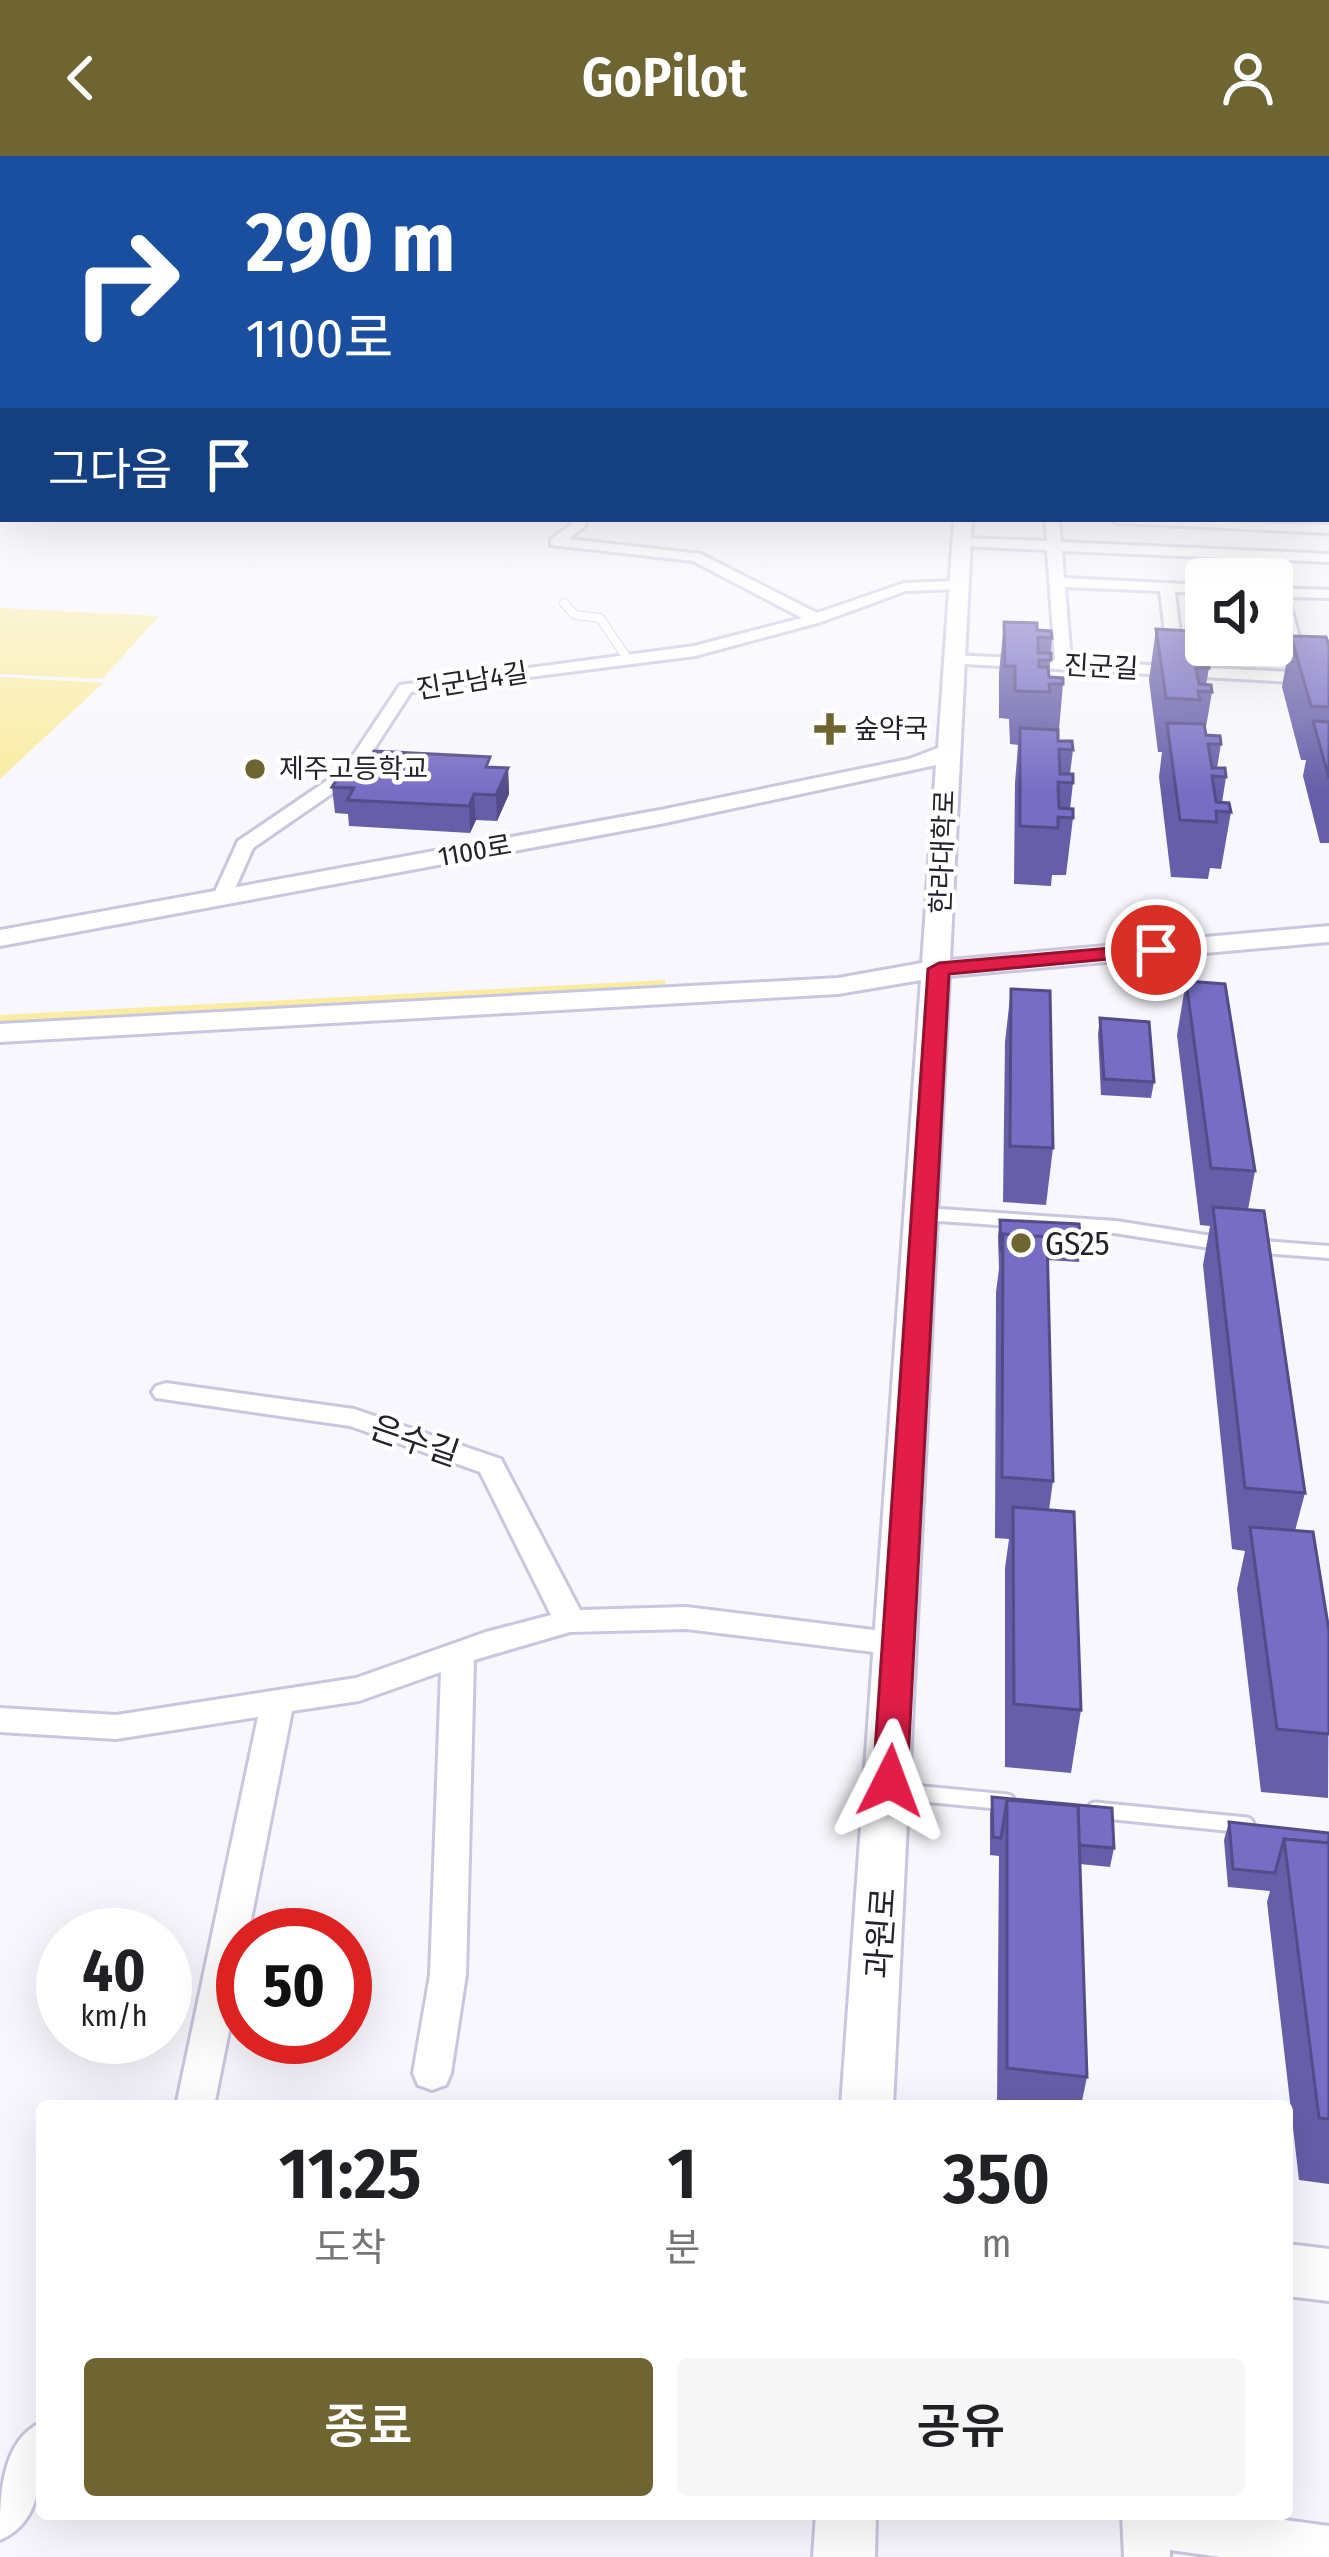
<!DOCTYPE html>
<html lang="ko">
<head>
<meta charset="utf-8">
<style>
	:root { --surface:#fff; --page:#f6f6f6; --text:#202124; --muted:#757577; --accent:#6f6532 }
	body { margin:0; font-family:"Fira Sans Condensed","Noto Sans KR",sans-serif; background:var(--page); color:var(--text); height:100vh; display:flex; flex-direction:column; font-size:45px; white-space:nowrap }
	* { box-sizing:border-box; margin:0 }
	p { font-size:39px; color:var(--muted) }
	.icon { flex:none; width:66px; height:66px; fill:none; stroke:currentColor; stroke-width:2; stroke-linecap:round; stroke-linejoin:round }
	.map { position:relative; flex:1; overflow:hidden }
	.details { position:absolute; left:36px; top:1944px; width:1257px; height:420px; display:flex; flex-direction:column; background:var(--surface); border-radius:12px; box-shadow:0 12px 48px #0002 }
	.details>* { flex:none }
	.guide { position:absolute; left:0px; top:0px; width:1329px; height:366px; box-shadow:0 12px 48px #0002; background:#1a4fa0; color:#fff; overflow:hidden }
	.controls { position:absolute; left:1185px; top:402px; display:grid; gap:24px }
	.controls a { display:grid; place-items:center; width:108px; height:108px; border-radius:12px; background:var(--surface); box-shadow:0 12px 48px #0002; font-size:60px }
	.speed { position:absolute; left:36px; top:1752px; display:flex; gap:24px; font-size:60px; font-weight:700; text-align:center }
	.speed>* { display:grid; place-content:center; width:156px; height:156px; border-radius:50%; background:var(--surface); box-shadow:0 12px 48px #0002; line-height:1 }
	.speed small { font-size:30px; font-weight:400 }
	.speed .limit { border:18px solid #d22; background:#fff; color:#111 }
	.pin { position:absolute; display:grid; place-items:center; width:102px; height:102px; color:#fff; margin:-51px; border:6px solid #fff; border-radius:50%; box-shadow:0 3px 12px #0007 }
	.me { position:absolute; width:132px; margin:-66px; rotate:3deg; stroke-linejoin:round; filter:drop-shadow(0 0 9px #0008) }
	.turn { display:flex; align-items:center; gap:42px; height:252px; padding:0 48px; font-size:54px }
	.turn .icon { width:156px; height:156px; stroke-width:2.5 }
	.turn b { display:block; font-size:84px; line-height:102px }
	.then { display:flex; align-items:center; height:114px; padding:0 48px; background:#0003; gap:24px; font-size:45px }
	.eta { display:flex; justify-content:space-evenly; align-items:center; height:204px; text-align:center }
	.eta b { font-size:72px; font-weight:600; line-height:84px }
	.primary-button { display:flex; gap:24px; margin-top:auto; padding:24px 48px }
	.primary-button a { flex:1; height:138px; border-radius:12px; background:var(--accent); color:#fff; font-size:48px; font-weight:600; line-height:138px; text-align:center }
	.primary-button a+a { background:var(--page); color:var(--text) }
	header { display:flex; justify-content:space-between; align-items:center; height:156px; padding:0 48px; background:var(--accent); color:#fff; font-size:54px; font-weight:600 }
	.map>svg:first-child { display:block }
</style>
</head>
<body>
<header><svg class="icon" aria-label="back" viewBox="0 0 24 24"><path d="M15 5l-7 7 7 7"/></svg>GoPilot<svg class="icon" aria-label="person" viewBox="0 0 24 24"><circle cx="12" cy="8" r="4"/><path d="M4 21q1-7 8-7t8 7"/></svg></header>
<div class="map">
<svg width="1329" height="2401" viewBox="0 0 1329 2401">
	<rect width="100%" height="100%" fill="#f8f7fd"/>
	<g fill="#faeca2">
		<path d="M0 452 159 460 102 523 0 518Z"/>
		<path d="M0 521 103 527 0 623Z"/>
		<path d="M665 824 666 830 0 866V859Z"/>
	</g>
	<g fill="none" stroke-linecap="round" stroke-linejoin="round">
		<g stroke="#c8c7e0" stroke-width="10">
			<path id="lane-far2" d="M564 447 575 459 600 462 627 502"/>
		</g>
		<g stroke="#c8c7e0" stroke-width="18">
			<g id="lane-far1">
				<path d="M925 1058 1115 1071 1224 1088"/>
				<path d="M1252 1090 1329 1096"/>
			</g>
		</g>
		<g stroke="#c8c7e0" stroke-width="21">
			<g id="lane">
				<path d="M892 1635 1007 1646"/>
				<path d="M1095 1654 1246 1669"/>
			</g>
		</g>
		<g stroke="#c8c7e0" stroke-width="6">
			<g id="street">
				<path d="M1326 332 1329 333V351L1326 350Z"/>
				<path d="M569 363H583L586 369 569 383 701 398 817 457 904 427 957 425 964 429 957 433 906 435 821 466 695 500 411 536 356 621 253 692 230 744H216L213 740 238 685 344 613 400 529 694 490 802 462 693 405 551 389V383L572 368Z"/>
				<path d="M1045 363H1059L1061 386 1329 398V406L1062 395 1064 422 1206 429V437L1175 436 1184 511 1294 516 1272 432 1329 434V442L1288 441 1308 513 1304 517 1329 518V528L947 507 945 504 953 499 1055 504 1047 394 962 390 955 386 962 382 1047 385ZM1065 431 1160 435 1169 510 1071 505Z"/>
				<path d="M1110 363 1329 369V377L1117 367Z"/>
				<path d="M166 1227 354 1253 501 1303 580 1454 686 1451 898 1477 909 1480 914 1488 909 1496 898 1499 686 1473 570 1476 474 1504 466 1819 451 1917 446 1929 432 1934 418 1929 413 1917 430 1819 441 1516 359 1545 292 1555 248 1779H243V1805L214 1950H176L258 1561 116 1583 0 1576V1552L116 1559 356 1522 486 1476 551 1459 480 1316 350 1270 156 1242 152 1236 156 1230Z"/>
				<path d="M42 2266C42 2308 46 2365 0 2384 0 2342 0 2285 42 2266Z"/>
				<path d="M1122 2358H1240L1329 2370V2401H1221L1170 2394V2401H1124Z"/>
			</g>
		</g>
		<g stroke="#c8c7e0" stroke-width="6">
			<g id="secondary">
				<path d="M954 363H972L950 804 1329 770V786L949 820 893 1950H841L921 824 838 838 0 886V868L838 822 922 807 936 609 660 668 0 790V774L660 654 909 603 938 592Z"/>
				<path d="M1287 2088 1329 2093V2145L1287 2140Z"/>
				<path d="M816 2358H876L875 2401H813Z"/>
			</g>
		</g>
		<use href="#lane-far2" stroke="#fff" stroke-width="8"/>
		<use href="#lane-far1" stroke="#fff" stroke-width="12"/>
		<use href="#lane" stroke="#fff" stroke-width="15"/>
		<use href="#street" fill="#fff" fill-rule="evenodd"/>
		<use href="#secondary" fill="#fff" fill-rule="evenodd"/>
	</g>
	<g fill="#675ea9">
		<path d="M1004 466 1037 474 1052 482 1049 521 1063 528 1058 585 1073 594 1070 618 1073 627 1070 653 1073 662 1066 719H1052L1051 730 1014 728 1015 627 1018 589 1010 588 1009 563 999 562V517Z"/>
		<path d="M1156 473 1191 482 1206 489 1203 505 1209 512 1206 529 1212 536 1205 577 1206 579 1221 588 1217 612 1226 621 1222 647 1231 656 1221 713 1210 712 1208 723 1171 721 1159 621 1162 596H1158L1149 524Z"/>
		<path d="M1291 480 1329 551V687H1320L1303 620 1306 604H1301L1282 531Z"/>
		<path d="M491 612H508L509 638 497 665 476 664 470 677 349 670 348 658 335 657 332 631Z"/>
		<path d="M1186 825 1255 1015 1248 1054 1305 1337 1295 1375 1329 1475 1328 1642 1261 1636 1237 1433 1245 1395 1232 1393 1203 1109 1210 1070 1200 1069 1177 879Z"/>
		<path d="M1011 833 1053 992 1046 1049 1003 1046 1005 886Z"/>
		<path d="M1100 862 1154 926 1151 942 1101 939 1098 878Z"/>
		<path d="M1000 1064 1081 1090 1079 1106 1047 1104 1053 1325 1049 1354 1081 1554 1071 1617 1005 1611V1412L1009 1383 995 1382 996 1136 999 1113 998 1080Z"/>
		<path d="M992 1641 1114 1692 1110 1711 1080 1708 1087 1921 1081 1950H997L999 1700 990 1699V1659Z"/>
		<path d="M1229 1666 1329 1677V2028L1299 2024 1267 1746 1270 1735 1228 1731 1224 1684Z"/>
	</g>
	<g fill="#544c89">
		<path d="M508 612 509 638 497 665 496 639Z"/>
		<path d="M474 638 476 664 470 677 469 650Z"/>
	</g>
	<g fill="#786dc4" stroke="#544c89" stroke-width="3">
		<path d="M1004 466 1037 467V474L1051 475 1052 482 1038 481V497H1051V504H1039V511H1048L1049 521 1063 522V528H1049L1050 536 1015 535V510H1005Z"/>
		<path d="M1156 473 1190 475 1191 482H1204L1206 489H1193L1196 504 1207 505 1209 512H1196L1199 528 1211 529 1212 536 1198 535 1200 544 1166 542Z"/>
		<path d="M1291 480 1326 481 1329 489V551L1311 550Z"/>
		<path d="M1313 565 1329 566V622Z"/>
		<path d="M1167 567 1204 568 1206 579 1220 580 1221 588H1208L1212 612H1225L1226 621 1212 620 1216 646 1229 647 1231 656 1216 655 1217 666 1180 664Z"/>
		<path d="M1020 572 1058 574V585H1072L1073 594 1059 593 1060 618H1073V627L1058 626 1059 652 1073 653V662L1058 661V672L1020 670Z"/>
		<path d="M374 595 490 601 486 611 508 612 496 639 474 638 469 650 347 644 354 632 332 631 348 605 368 606Z"/>
		<path d="M1186 825 1225 828 1255 1015 1211 1012Z"/>
		<path d="M1011 833 1050 835 1053 992 1010 990Z"/>
		<path d="M1100 862 1149 866 1154 926 1104 923Z"/>
		<path d="M1213 1051 1264 1055 1305 1337 1245 1332Z"/>
		<path d="M1000 1064 1079 1068 1081 1090 1047 1088V1081L1003 1078 1001 1096Z"/>
		<path d="M1003 1078 1047 1081 1053 1325 1002 1321Z"/>
		<path d="M1013 1351 1074 1356 1081 1554 1014 1548Z"/>
		<path d="M1250 1371 1313 1376 1329 1475V1578L1277 1573Z"/>
		<path d="M992 1641 1112 1652 1114 1692 1079 1689 1078 1650 1007 1644 1001 1682 993 1681Z"/>
		<path d="M1007 1644 1078 1650 1087 1921 1007 1912Z"/>
		<path d="M1229 1666 1329 1677V1687L1284 1683 1275 1717 1233 1713Z"/>
		<path d="M1284 1683 1329 1687V1963L1319 1962Z"/>
	</g>
	<linearGradient id="sky" x2="0" y2="1"><stop stop-color="#9ebeed"/><stop offset="0.47" stop-color="#fcfbfe"/><stop offset="1" stop-color="#fcfbfe" stop-opacity="0"/></linearGradient>
	<rect width="1329" height="636" fill="url(#sky)"/>
	<path fill="#e11d48" stroke="#92132f" stroke-width="3" d="M1156 788 1163 789V798L949 818 907 1625 902 1634 890 1638 878 1634 873 1625 928 813 939 807Z"/>
	<g fill="#6f6532" stroke="#fff" stroke-width="4.5">
		<path d="M824 555h12v12h12v12h-12v12h-12v-12h-12v-12h12z"/>
		<circle cx="255" cy="613" r="12"/>
		<circle cx="1021" cy="1087" r="12"/>
	</g>
	<g text-anchor="middle" stroke-width="9" stroke-linejoin="round" paint-order="stroke">
		<g font-size="27" fill="#22222b" stroke="#fff">
			<text transform="translate(1101 511) rotate(3)" y="9">진군길</text>
			<text transform="translate(472 525) rotate(-9)" y="9">진군남4길</text>
			<text transform="translate(475 695) rotate(-10)" y="9">1100로</text>
			<text transform="translate(943 696) rotate(-88)" y="9">한라대학로</text>
		</g>
		<g font-size="27" fill="#22222b" stroke="#fff" text-anchor="start">
			<text x="854" y="582">숲약국</text>
			<text x="279" y="622">제주고등학교</text>
		</g>
		<g font-size="33" fill="#22222b" stroke="#fff" text-anchor="start">
			<text x="1045" y="1099">GS25</text>
		</g>
		<g font-size="33" fill="#22222b" stroke="#fff">
			<text transform="translate(415 1284) rotate(19)" y="12">은수길</text>
			<text transform="translate(880 1777) rotate(-86)" y="12">과원로</text>
		</g>
	</g>
</svg>
<div class="controls">
<a><svg class="icon" aria-label="sound" viewBox="0 0 24 24"><path d="M4 9h4l5-4v14l-5-4H4zM17 9q2 3 0 6"/></svg></a>
</div>
<div class="speed"><div>40<small>km/h</small></div><div class="limit">50</div></div>
<div class="pin" style="left:1156px;top:794px;background:#d93025"><svg class="icon" aria-label="arrive" viewBox="0 0 24 24"><path d="M6 21V4h12l-3 4 3 4H6"/></svg></div>
<svg class="me" style="left:890px;top:1625px" viewBox="-20 -20 40 40"><path d="M0-17L14 15 0 8-14 15z" fill="#e11d48" stroke="#fff" stroke-width="4"/></svg>
<div class="guide">
<div class="turn"><svg class="icon" aria-label="right" viewBox="0 0 24 24"><path d="M7 20v-9h11M14 6l5 5-5 5"/></svg><div><b>290 m</b>1100로</div></div>
<div class="then">그다음<svg class="icon" aria-label="arrive" viewBox="0 0 24 24"><path d="M6 21V4h12l-3 4 3 4H6"/></svg></div>
</div>
<section class="details">
<div class="eta">
<div><b>11:25</b><p>도착</p></div>
<div><b>1</b><p>분</p></div>
<div><b>350</b><p>m</p></div>
</div>
<div class="primary-button"><a>종료</a><a>공유</a></div>
</section>
</div>
</body>
</html>
